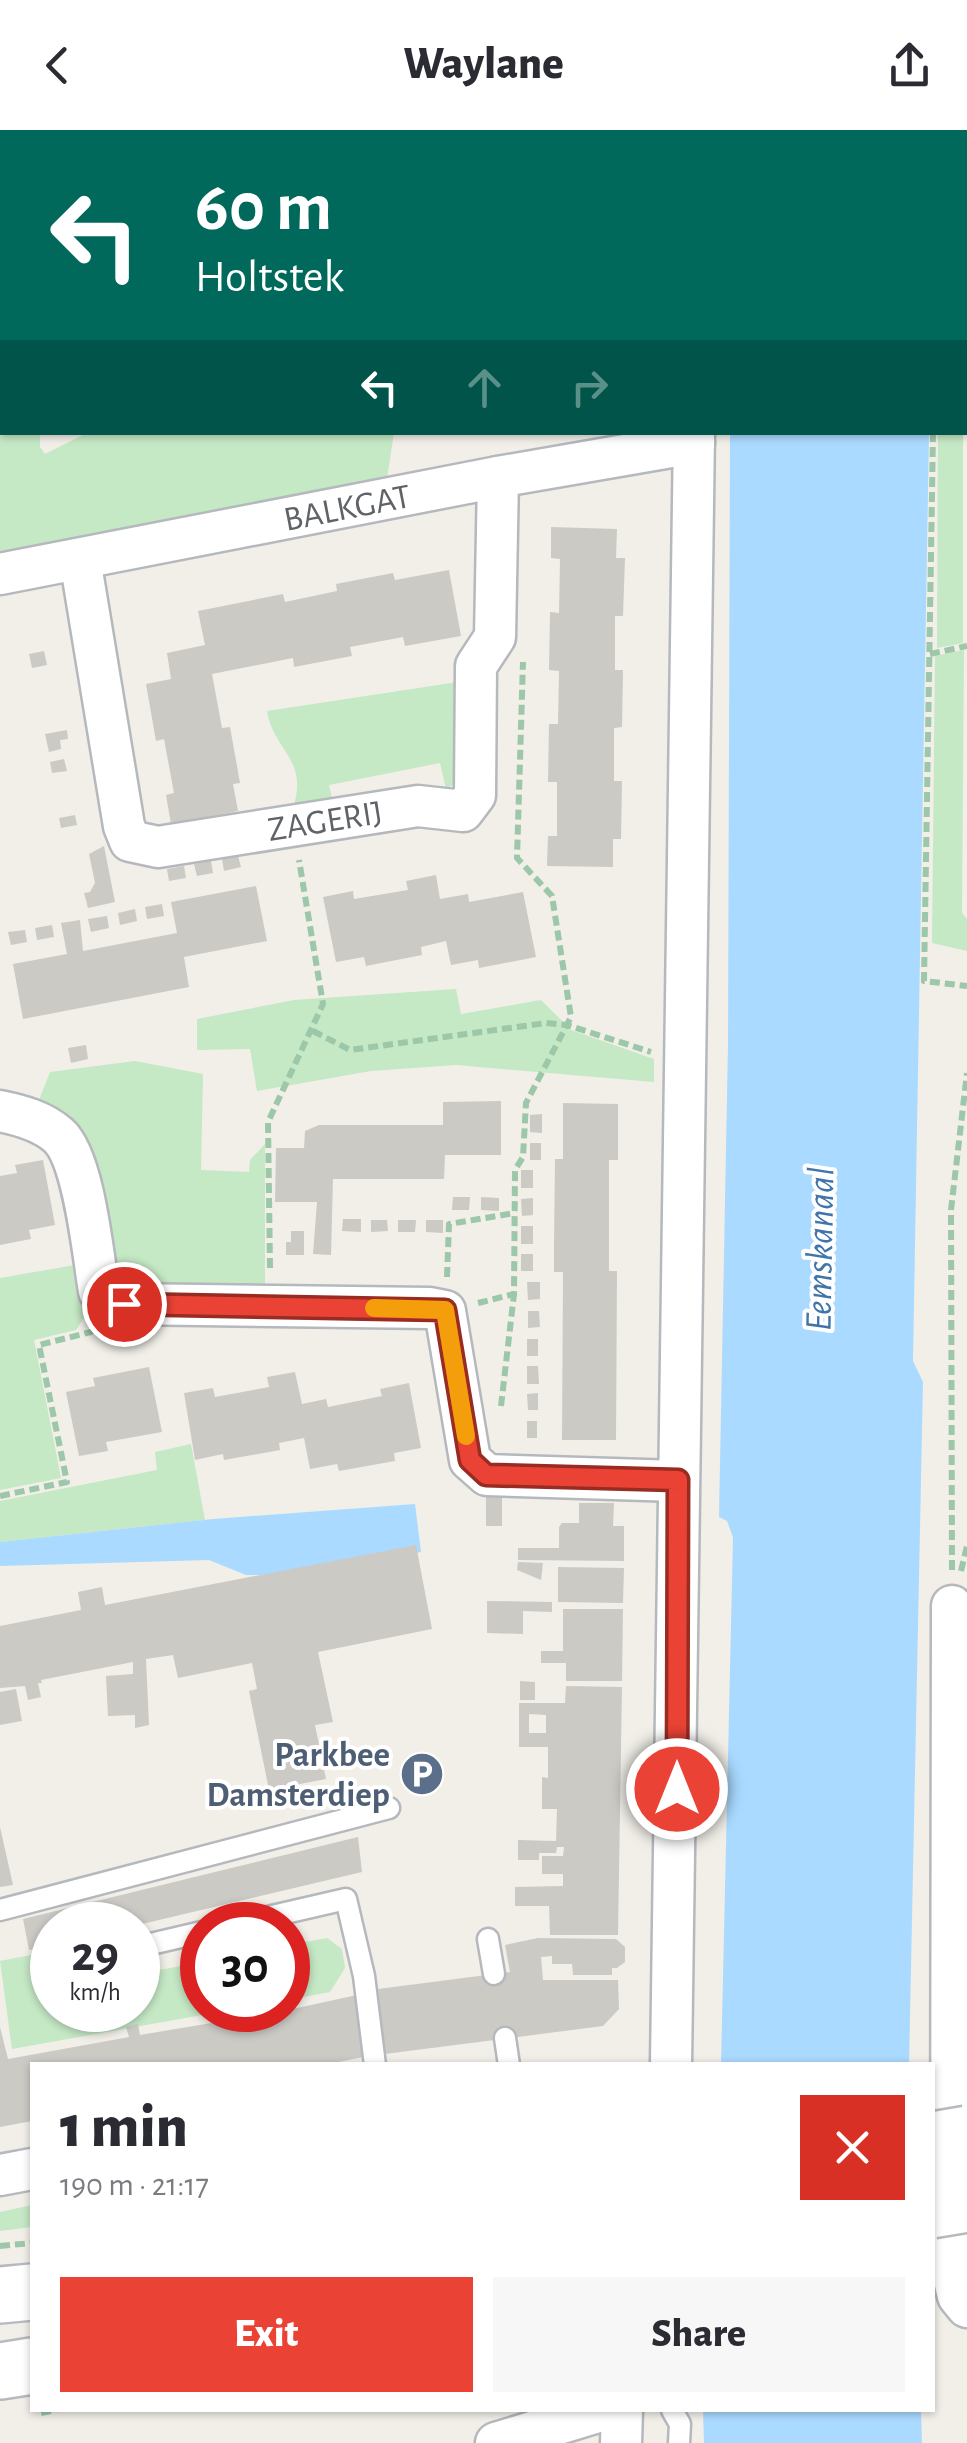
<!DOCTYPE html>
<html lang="en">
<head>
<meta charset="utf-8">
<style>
	:root { --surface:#fff; --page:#f7f7f7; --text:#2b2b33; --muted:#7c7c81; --accent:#ea4335 }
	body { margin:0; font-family:"Alegreya Sans",sans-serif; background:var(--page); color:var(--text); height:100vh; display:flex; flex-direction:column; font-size:38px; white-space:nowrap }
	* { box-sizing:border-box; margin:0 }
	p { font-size:32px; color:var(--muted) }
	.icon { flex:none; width:55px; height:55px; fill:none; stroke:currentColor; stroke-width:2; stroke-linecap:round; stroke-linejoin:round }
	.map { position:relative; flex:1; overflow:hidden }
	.side { position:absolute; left:30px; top:1932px; width:905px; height:350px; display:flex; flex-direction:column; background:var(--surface); border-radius:0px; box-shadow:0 2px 8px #0004 }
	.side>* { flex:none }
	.banner { position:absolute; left:0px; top:0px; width:968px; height:305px; box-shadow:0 2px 8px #0004; background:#00695c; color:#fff; overflow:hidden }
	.speed { position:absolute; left:30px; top:1772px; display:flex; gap:20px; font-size:50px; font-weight:700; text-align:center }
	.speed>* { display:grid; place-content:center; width:130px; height:130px; border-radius:50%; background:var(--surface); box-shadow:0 2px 8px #0004; line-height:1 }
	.speed small { font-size:25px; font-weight:400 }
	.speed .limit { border:15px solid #d22; background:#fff; color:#111 }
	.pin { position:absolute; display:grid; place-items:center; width:85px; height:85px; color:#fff; margin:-42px; border:5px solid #fff; border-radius:50%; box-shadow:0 2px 10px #0007 }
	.me { position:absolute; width:110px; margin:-55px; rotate:0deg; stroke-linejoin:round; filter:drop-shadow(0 0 8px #0008) }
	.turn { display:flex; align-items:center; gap:35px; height:210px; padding:0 30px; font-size:45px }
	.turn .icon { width:130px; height:130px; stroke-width:2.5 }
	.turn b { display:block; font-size:70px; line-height:85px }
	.lanes { display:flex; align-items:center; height:95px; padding:0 30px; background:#0003; justify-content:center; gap:50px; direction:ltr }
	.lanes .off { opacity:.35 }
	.round { display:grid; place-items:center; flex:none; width:105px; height:105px; border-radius:0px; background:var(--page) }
	.overview { display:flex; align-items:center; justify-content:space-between; height:170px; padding:0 30px }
	h1 { font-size:60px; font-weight:800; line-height:75px }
	.action { display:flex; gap:20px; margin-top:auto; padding:20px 30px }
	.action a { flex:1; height:115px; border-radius:0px; background:var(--accent); color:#fff; font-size:40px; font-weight:800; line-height:115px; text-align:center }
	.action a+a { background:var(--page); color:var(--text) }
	header { display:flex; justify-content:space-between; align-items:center; height:130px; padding:0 30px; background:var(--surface); font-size:45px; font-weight:800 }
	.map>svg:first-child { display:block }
</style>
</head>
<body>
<header><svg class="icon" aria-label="back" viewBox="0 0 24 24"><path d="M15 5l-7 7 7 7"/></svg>Waylane<svg class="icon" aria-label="share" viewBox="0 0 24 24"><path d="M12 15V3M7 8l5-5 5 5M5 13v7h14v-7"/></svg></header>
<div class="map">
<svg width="967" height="2313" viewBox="0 0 967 2313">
	<rect width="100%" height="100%" fill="#f1efe8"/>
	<g fill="#c5e8c5">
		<path d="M0 0 43 2H2V302L40 303V317L45 324 87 303H394L387 348 0 422Z"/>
		<path d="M938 303H963V513L937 518Z"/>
		<path d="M964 520 962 783 967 789V821L932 813 935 526Z"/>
		<path d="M458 552V652L446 659 440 633 329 655 333 672 293 679C309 628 274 622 267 581Z"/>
		<path d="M456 859 461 884 541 870 571 900 654 929V952L456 935 371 941 257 961 250 919 197 920V889L294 870Z"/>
		<path d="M135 931 203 944 201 1040 249 1042 250 1030 265 1014V1162L115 1154 35 980 50 942Z"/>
		<path d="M75 1135 84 1188 76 1200 34 1210 61 1348 0 1360V1148Z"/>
		<path d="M191 1314 205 1390 0 1412V1371L157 1340 155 1322Z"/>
		<path d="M327 1808 342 1819 345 1838 330 1862 288 1870V1815Z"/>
		<path d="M52 1821V1880H138V1844L202 1832V1880H230L12 1919 0 1831Z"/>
		<path d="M32 2075V2097L0 2101V2082Z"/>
	</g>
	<g fill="#aadaff">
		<path d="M730 303H929L913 1231 923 1252 909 1935H721L733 1407 727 1391 719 1387 728 914Z"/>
		<path d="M415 1374 421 1422 310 1445H246L209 1430 0 1436V1412L213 1389Z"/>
		<path d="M703 2280H921L922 2313H704Z"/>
	</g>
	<g fill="#cccac5" fill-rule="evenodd">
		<path d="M551 397 617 399 616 428H625L623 486H615V540H623L622 597 614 598V651H622L621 709H613V737L547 736 548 706H557V652H548L549 594H558L559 541 549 540 550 482 559 483 560 429 551 428Z"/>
		<path d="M449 440 461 506 405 516 403 507 350 517 352 526 294 537 293 528 212 544 222 598 230 597 240 653 233 654 238 681 171 694 166 665 174 663 164 609 156 611 146 554 171 549 167 523 205 515 198 481 283 464 285 472 337 461 336 454 393 443 395 450Z"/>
		<path d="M44 521 47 535 32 538 29 524Z"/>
		<path d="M67 600 68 609 60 610 61 619 49 622 45 604Z"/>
		<path d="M64 629 67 641 52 643 50 632Z"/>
		<path d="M75 685 77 695 61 698 59 688Z"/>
		<path d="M104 716 115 772 88 778 84 763 90 762 95 753 89 724Z"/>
		<path d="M238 726 241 737 224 741 222 729Z"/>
		<path d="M211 731 213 743 197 746 194 734Z"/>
		<path d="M184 736 186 748 169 751 167 739Z"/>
		<path d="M436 745 440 769 468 764 469 772 523 762 536 827 479 838 478 830 451 835 446 811 421 817 422 825 366 836 364 827 336 832 323 767 353 761 354 769 408 760 406 751Z"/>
		<path d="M256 756 267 811 184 827 189 857 23 889 13 834 67 824 61 793 80 790 83 821 177 803 171 772Z"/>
		<path d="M162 774 164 786 147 789 145 777Z"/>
		<path d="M135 779 137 791 120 795 118 783Z"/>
		<path d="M107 786 109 798 91 802 88 789Z"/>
		<path d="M52 795 54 807 37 810 35 798Z"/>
		<path d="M25 800 27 812 11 815 8 802Z"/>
		<path d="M86 915 88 929 71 933 68 918Z"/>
		<path d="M501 971V1025H445L444 1049H333L331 1125 313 1124 317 1072H275L276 1018H304L305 1001 319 995H443V972Z"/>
		<path d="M563 973 618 974V1030H609V1141H617L616 1310H562L563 1142H554V1114L555 1029H563Z"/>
		<path d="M542 984V1003L530 1002V985Z"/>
		<rect x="530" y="1013" width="11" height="17"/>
		<path d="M43 1030 55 1095 29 1100 31 1109 0 1115V1046L17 1043 15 1035Z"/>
		<rect x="521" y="1040" width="12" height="18"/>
		<path d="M453 1067H470L469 1080H452Z"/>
		<path d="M481 1067 499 1068V1081L481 1080Z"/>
		<path d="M533 1068V1085L522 1086 521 1069Z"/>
		<path d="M343 1089H361V1102L342 1101Z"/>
		<path d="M371 1090H387L388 1101 371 1102Z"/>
		<path d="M398 1090H416L415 1102H398Z"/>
		<path d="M426 1090H443V1103L426 1102Z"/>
		<rect x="521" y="1096" width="12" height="18"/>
		<path d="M291 1101H304V1125H286V1112H291Z"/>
		<rect x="521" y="1124" width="12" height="17"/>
		<path d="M527 1152H540V1169L528 1170Z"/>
		<path d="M528 1181H539L540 1197 528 1198Z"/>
		<rect x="527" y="1209" width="11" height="17"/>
		<path d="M527 1236H538L539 1254H527Z"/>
		<path d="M149 1237 162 1302 106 1312 108 1321 79 1326 66 1262 95 1256 93 1248Z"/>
		<path d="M295 1242 302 1274 326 1269 328 1277 382 1266 380 1259 409 1253 421 1318 394 1323 395 1331 339 1341 337 1334 310 1339 304 1308 279 1313 280 1320 224 1330 223 1324 195 1330 184 1263 213 1258 215 1267 269 1257 267 1247Z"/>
		<path d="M538 1263V1280H528L527 1264Z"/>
		<rect x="527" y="1291" width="10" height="17"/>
		<rect x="486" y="1363" width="16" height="33"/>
		<path d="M579 1373H614L613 1396H624V1431L518 1430V1418H559V1397L562 1393H579Z"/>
		<path d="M416 1415 432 1499 318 1522 333 1592 315 1595 326 1649 269 1660 249 1561 257 1559 252 1533 178 1548 173 1525 146 1529 149 1595 135 1598V1585L108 1586 106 1546 133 1544V1532L41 1550 42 1553H38L41 1567 28 1570 25 1556 0 1558V1496L81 1480 78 1462 102 1457 105 1475Z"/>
		<path d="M518 1432 543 1433 541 1450 517 1440Z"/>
		<path d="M558 1437 624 1438 623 1473 558 1472Z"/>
		<path d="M487 1471 552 1472V1482L523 1481V1504L487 1503Z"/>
		<path d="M563 1479H623L622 1551H566V1533H541V1521H563Z"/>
		<path d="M520 1551 535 1552V1570H520Z"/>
		<path d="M566 1556 622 1557 618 1805H550L549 1776H515V1757L563 1756V1744H542V1726H563L564 1717H557L556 1723H539V1730H518V1710L556 1711 557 1679H542V1647L548 1648V1617H519V1573H565ZM529 1584 546 1585V1603H529Z"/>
		<path d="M16 1559 22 1591 0 1595V1562Z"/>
		<path d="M0 1697 13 1755 0 1757Z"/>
		<path d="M358 1707 362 1742 138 1795H52V1815L29 1820 23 1789Z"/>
		<path d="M538 1808 616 1809 625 1817V1832L617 1838H612V1845H573L572 1834H552V1826L541 1827 543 1850H618L619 1879 603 1896 385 1924 378 1859 510 1842 505 1815Z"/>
		<path d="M357 1865 368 1926 324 1935H32V1991L0 1997V1897L8 1929 129 1907 126 1897 138 1894 140 1905 288 1880Z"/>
	</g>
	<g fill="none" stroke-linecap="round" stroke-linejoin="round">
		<g stroke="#b5b8bc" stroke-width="25">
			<g id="service">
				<path d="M0 1780 389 1678"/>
				<path d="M233 1795 346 1769 364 1846 375 1935"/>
				<path d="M488 1809 494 1844"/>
				<path d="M138 1817 202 1802"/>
				<path d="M505 1908 509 1935"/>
				<path d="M672 2280 680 2294 679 2313"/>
			</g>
		</g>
		<g stroke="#b5b8bc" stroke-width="45">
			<g id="minor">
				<path d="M698 2V0"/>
				<path d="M80 429 124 696 130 711 158 717 418 676 463 681 475 665 476 536 495 507 498 347"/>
				<path d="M0 444 498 347 694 313"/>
				<path d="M0 981C20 985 42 991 58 1005 84 1027 93 1125 99 1161L124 1174 430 1178 445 1181 470 1330 487 1345 678 1351"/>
				<path d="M952 1476 951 2137 958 2166 967 2177"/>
				<path d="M671 1935 694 302"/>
				<path d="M0 2045 32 2039"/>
				<path d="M496 2313 604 2280"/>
				<path d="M621 2313 622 2280"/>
			</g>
		</g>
		<g stroke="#b6babf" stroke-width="60">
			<g id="secondary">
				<path d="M0 2165 32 2162"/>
				<path d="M0 2241 32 2236"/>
			</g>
		</g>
		<g stroke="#9cc7a9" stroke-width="6" stroke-dasharray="10 5" stroke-linecap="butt">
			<path d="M940 2V0"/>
			<path d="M965 226H967"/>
			<path d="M933 302 924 851 967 856"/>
			<path d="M930 524 967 516"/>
			<path d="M313 901 350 920 546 893 567 895 651 922"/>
			<path d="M270 1138 268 992 323 874 299 730"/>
			<path d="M447 1147 449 1094 515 1083"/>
			<path d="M478 1173 514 1164 515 1040 523 1027 526 973 571 887 552 766 517 728 523 532"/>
			<path d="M501 1276 514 1164"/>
			<path d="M0 1366 67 1352 39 1215 91 1202 96 1198"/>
			<path d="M952 1440 951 1080 967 943"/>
			<path d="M961 1441 967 1416"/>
			<path d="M0 2116 32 2113"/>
			<path d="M41 2283 56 2280"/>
		</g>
		<use href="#service" stroke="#fff" stroke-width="20"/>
		<use href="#minor" stroke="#fff" stroke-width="40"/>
		<use href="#secondary" stroke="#fff" stroke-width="55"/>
		<g stroke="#b5b8bc" stroke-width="25" stroke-linecap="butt">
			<path id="service-bridge" d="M932 2045 967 2039"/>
		</g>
		<g stroke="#b6babf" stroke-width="60" stroke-linecap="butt">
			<g id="secondary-bridge">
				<path d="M932 2010 967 2004"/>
				<path d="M932 2080 967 2074"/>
			</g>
		</g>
		<use href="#service-bridge" stroke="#fff" stroke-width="20"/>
		<use href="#secondary-bridge" stroke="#fff" stroke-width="55"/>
	</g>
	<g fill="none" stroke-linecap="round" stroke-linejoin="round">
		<g stroke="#982c22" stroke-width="25">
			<path id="route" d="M124 1174 445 1180 470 1330 486 1345 678 1350 677 1659"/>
		</g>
		<use href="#route" stroke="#ea4335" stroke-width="18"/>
		<path stroke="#f59e0b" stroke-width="18" d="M374 1178 445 1180 466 1306"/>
	</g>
	<defs>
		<g id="parking-disc" transform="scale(2.25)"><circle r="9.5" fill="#5c6f8a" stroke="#fff"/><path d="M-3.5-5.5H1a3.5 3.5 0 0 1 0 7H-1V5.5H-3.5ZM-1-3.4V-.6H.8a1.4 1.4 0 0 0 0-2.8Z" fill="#fff"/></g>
	</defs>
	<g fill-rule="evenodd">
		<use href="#parking-disc" x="422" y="1644"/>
	</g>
	<g text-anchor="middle" stroke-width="8" stroke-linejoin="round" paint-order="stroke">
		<g font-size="35" fill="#5f6368" stroke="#fff">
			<text transform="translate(347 377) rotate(-11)" y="12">BALKGAT</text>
			<text transform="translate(325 690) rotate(-9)" y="12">ZAGERIJ</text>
		</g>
		<g font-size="35" font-weight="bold" fill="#4e5e75" stroke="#fff" text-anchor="end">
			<text x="390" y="1636">Parkbee<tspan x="390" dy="40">Damsterdiep</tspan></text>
		</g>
		<g font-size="38" font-style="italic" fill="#4174aa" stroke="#fff">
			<text transform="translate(819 1119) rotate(-89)" y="13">Eemskanaal</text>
		</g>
	</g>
</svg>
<div class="speed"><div>29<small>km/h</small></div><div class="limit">30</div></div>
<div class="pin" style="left:124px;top:1174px;background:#d93025"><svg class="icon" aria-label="arrive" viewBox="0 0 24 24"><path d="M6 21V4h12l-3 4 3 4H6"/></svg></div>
<svg class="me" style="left:677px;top:1659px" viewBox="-20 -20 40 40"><circle r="17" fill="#ea4335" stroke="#fff" stroke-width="3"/><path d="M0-11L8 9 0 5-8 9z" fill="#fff"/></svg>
<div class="banner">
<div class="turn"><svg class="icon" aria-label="left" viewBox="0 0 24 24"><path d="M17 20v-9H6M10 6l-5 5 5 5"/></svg><div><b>60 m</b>Holtstek</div></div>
<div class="lanes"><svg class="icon" aria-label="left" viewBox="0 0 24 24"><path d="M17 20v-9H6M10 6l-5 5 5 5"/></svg><svg class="icon off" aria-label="ahead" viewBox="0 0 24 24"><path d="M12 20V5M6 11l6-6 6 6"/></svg><svg class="icon off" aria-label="right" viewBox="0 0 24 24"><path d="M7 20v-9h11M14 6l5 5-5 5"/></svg></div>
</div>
<section class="side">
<div class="overview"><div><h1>1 min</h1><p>190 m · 21:17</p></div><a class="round" style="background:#d93025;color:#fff"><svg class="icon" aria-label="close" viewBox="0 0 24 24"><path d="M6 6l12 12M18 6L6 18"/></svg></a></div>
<div class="action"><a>Exit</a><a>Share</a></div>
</section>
</div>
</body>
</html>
